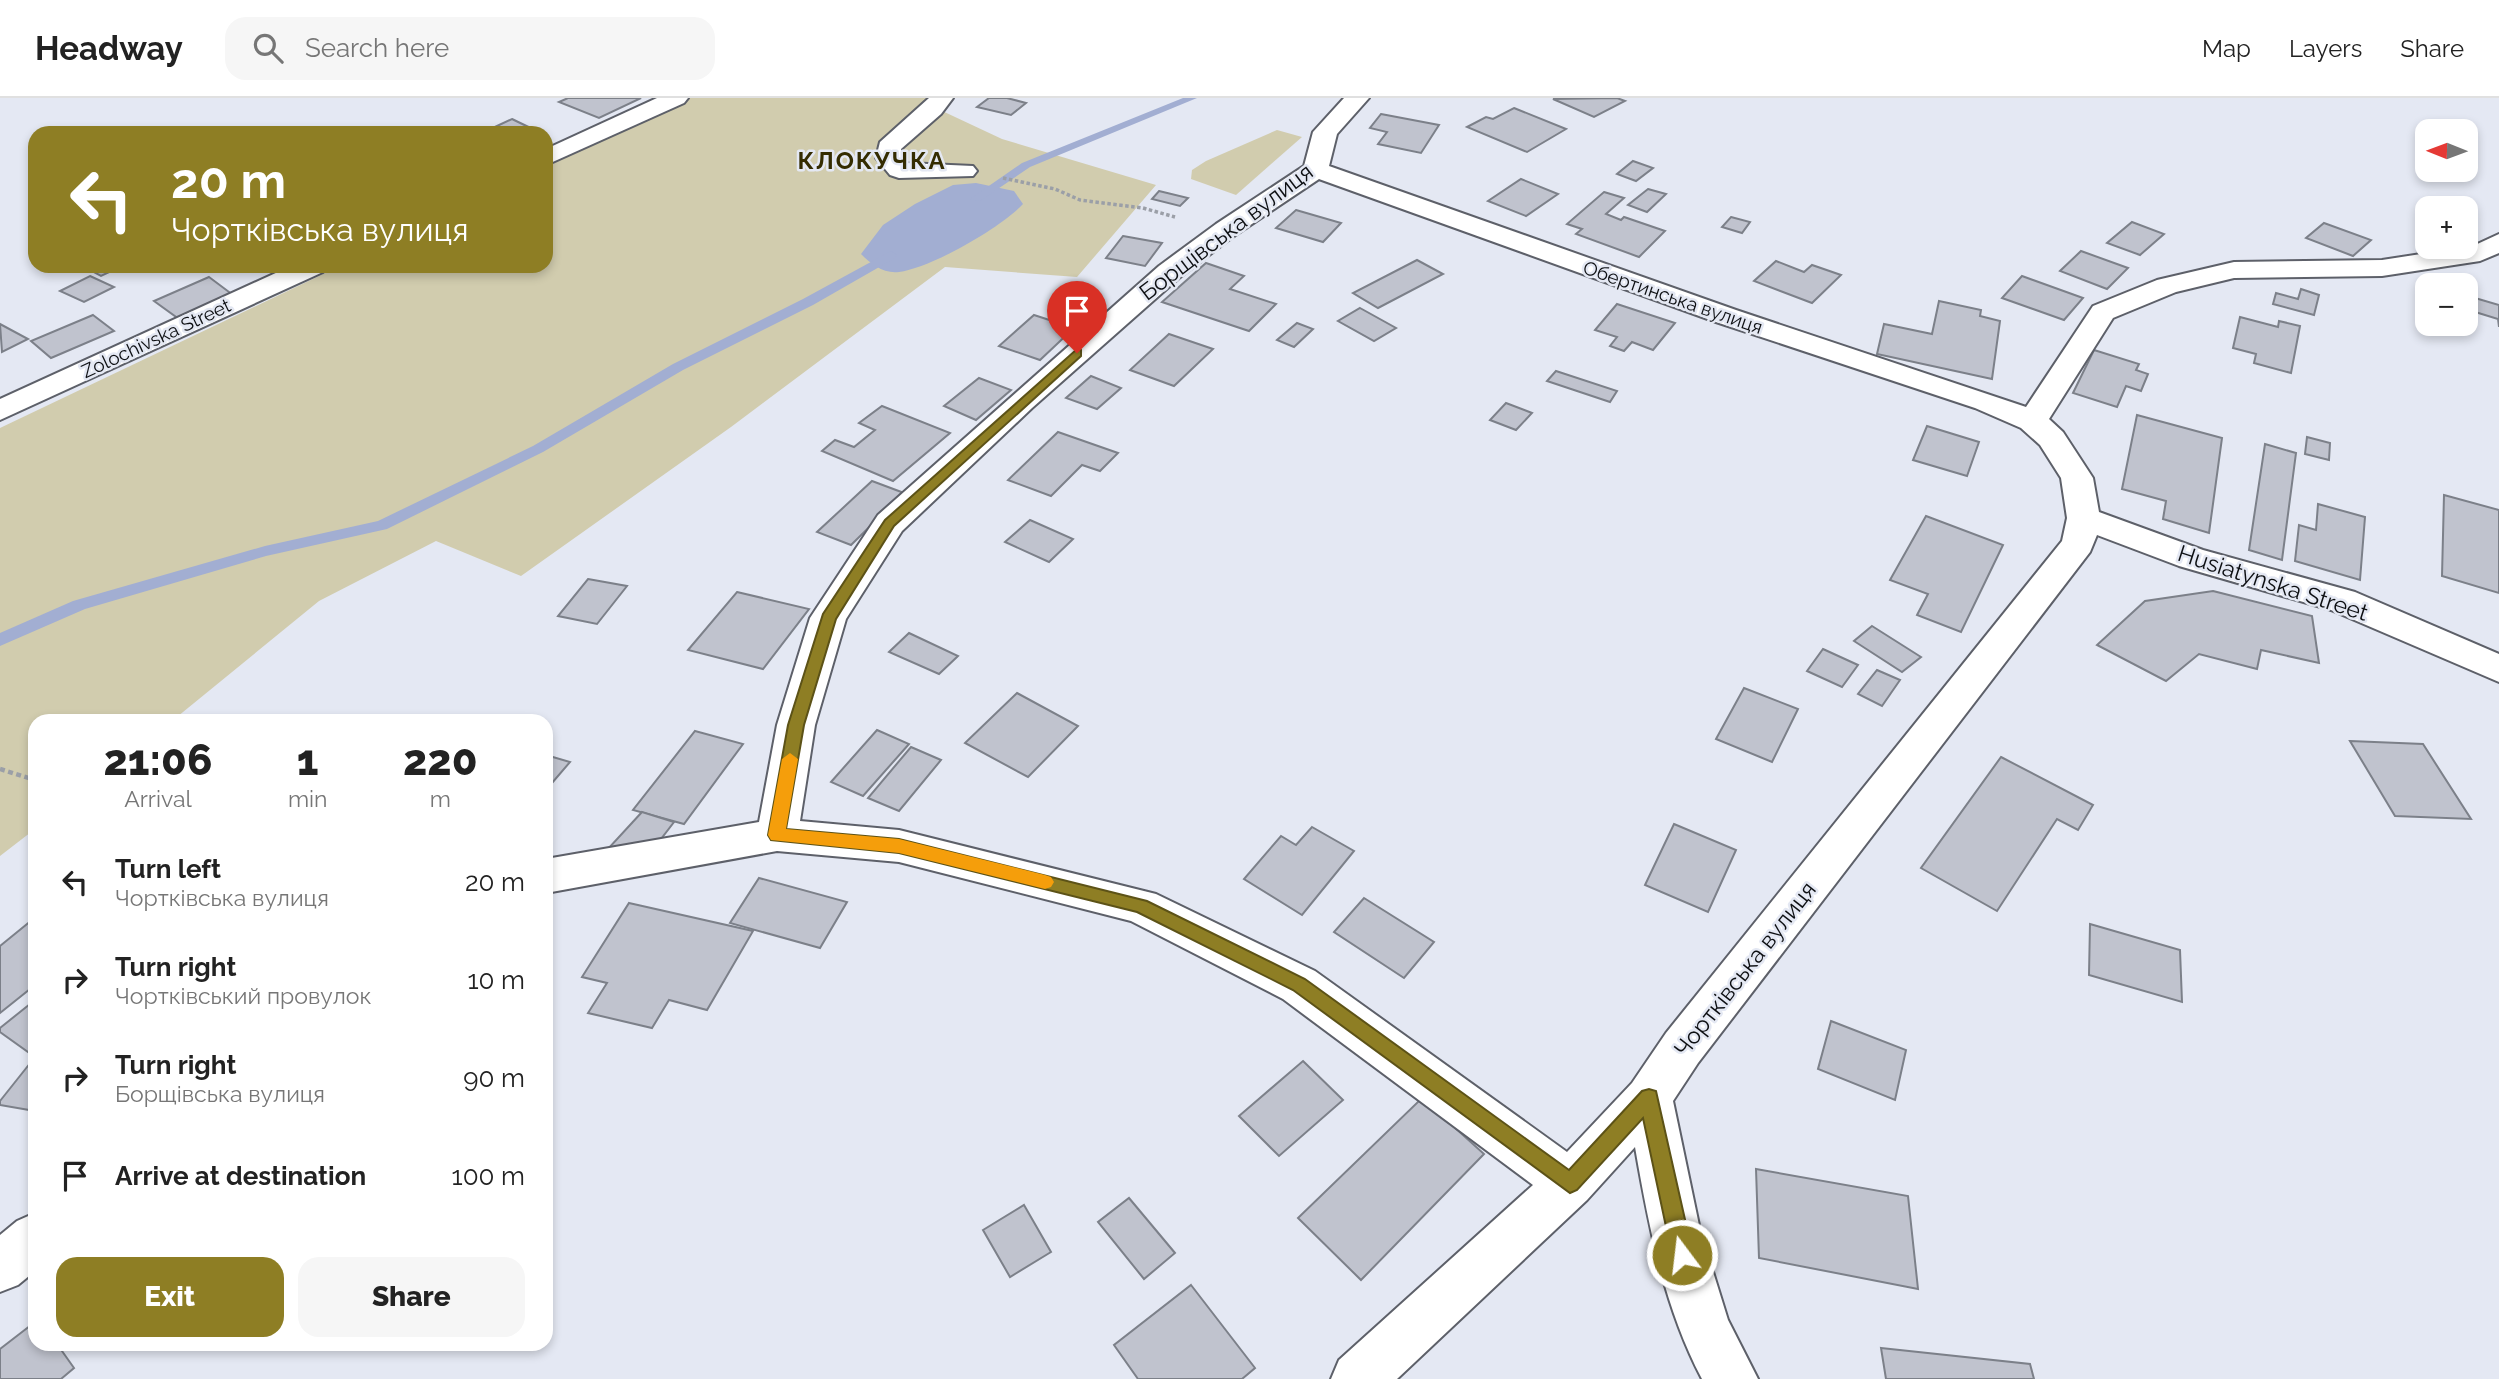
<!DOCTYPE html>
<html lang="en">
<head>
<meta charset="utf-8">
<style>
	:root { --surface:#fff; --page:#f6f6f6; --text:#222; --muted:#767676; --line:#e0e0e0; --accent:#8e7e24 }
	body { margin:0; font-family:Raleway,sans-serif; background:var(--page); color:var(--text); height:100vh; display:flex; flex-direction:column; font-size:26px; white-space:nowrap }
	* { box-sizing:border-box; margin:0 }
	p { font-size:23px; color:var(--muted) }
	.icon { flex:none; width:38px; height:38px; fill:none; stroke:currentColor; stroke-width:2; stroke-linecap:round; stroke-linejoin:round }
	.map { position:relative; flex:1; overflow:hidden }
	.drawer { position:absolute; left:28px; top:616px; width:525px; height:637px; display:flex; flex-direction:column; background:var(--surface); border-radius:21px; box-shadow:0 4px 10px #0003 }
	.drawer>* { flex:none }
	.banner { position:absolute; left:28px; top:28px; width:525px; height:147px; border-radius:21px; box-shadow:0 4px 10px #0003; background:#8e7e24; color:#fff; overflow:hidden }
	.needle { width:46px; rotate:271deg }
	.tools { position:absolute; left:2415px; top:21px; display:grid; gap:14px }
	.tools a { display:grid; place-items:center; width:63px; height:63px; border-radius:14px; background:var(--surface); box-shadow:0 4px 10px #0003; font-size:35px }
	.pin { position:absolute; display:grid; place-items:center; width:60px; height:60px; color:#fff; margin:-72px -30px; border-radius:50% 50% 50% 0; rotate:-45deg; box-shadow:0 0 7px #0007 }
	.pin .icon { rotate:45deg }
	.me { position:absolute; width:77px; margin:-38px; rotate:345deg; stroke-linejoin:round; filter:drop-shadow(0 0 5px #0008) }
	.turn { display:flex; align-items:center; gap:24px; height:147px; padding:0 28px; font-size:32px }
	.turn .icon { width:91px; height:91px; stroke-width:2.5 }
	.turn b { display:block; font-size:49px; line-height:60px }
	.eta { display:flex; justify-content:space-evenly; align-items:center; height:119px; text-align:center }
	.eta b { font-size:42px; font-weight:800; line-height:49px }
	.primary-button { display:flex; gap:14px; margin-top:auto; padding:14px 28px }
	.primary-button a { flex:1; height:80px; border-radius:21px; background:var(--accent); color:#fff; font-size:28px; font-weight:800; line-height:80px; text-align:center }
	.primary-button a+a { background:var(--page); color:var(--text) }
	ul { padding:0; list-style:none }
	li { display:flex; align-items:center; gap:21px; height:98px; padding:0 28px }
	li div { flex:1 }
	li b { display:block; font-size:26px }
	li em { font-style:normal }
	header { display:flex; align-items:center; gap:42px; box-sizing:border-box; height:98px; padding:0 35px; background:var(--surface); border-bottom:2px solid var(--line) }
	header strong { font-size:33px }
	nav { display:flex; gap:38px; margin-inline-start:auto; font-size:24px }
	.search { width:490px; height:63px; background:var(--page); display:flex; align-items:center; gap:18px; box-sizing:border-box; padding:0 24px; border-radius:21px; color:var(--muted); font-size:26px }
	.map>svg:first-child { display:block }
</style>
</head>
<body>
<header>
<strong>Headway</strong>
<div class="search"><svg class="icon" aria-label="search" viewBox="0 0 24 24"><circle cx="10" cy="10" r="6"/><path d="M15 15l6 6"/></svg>Search here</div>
<nav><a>Map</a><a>Layers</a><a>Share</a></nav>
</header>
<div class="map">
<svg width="2499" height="1281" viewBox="0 0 2499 1281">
	<rect width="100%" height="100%" fill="#e4e8f3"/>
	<g fill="#d1ccae">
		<path d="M668 0H943L938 11 1002 41 1156 87 1077 179 945 169 731 329 521 478 436 443 319 503 172 623H35V731L0 758V330L340 168H546V57Z"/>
		<path d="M1277 32 1302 39 1236 97 1191 81 1192 72 1206 63Z"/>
	</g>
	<path fill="#a2aed2" d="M976 85 1014 93 1023 106C1002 129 931 170 899 174 884 176 871 166 861 156L883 127 915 106 953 87Z"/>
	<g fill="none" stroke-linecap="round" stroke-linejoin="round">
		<g fill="#a2aed2" fill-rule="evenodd">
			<path d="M1183 0H1197L1030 69 980 103 970 101 1022 65Z"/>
			<path d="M891 153 897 157 895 160 813 207 683 272 543 354 387 431 266 458 85 511 0 548V535L73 503 265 448 378 423 533 348 673 266 803 201Z"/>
		</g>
	</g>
	<g fill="#c0c3ce" stroke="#7c8089" stroke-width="2">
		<path d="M568 0H641L599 20 559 4Z"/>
		<path d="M989 0H1007L1026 5 1011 17 977 9Z"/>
		<path d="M1617 0 1625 3 1594 19 1553 1Z"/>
		<path d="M1514 10 1566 31 1527 54 1467 29 1486 19 1493 21Z"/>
		<path d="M1381 16 1439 27 1421 55 1378 46 1387 34 1370 30Z"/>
		<path d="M512 21 541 35H482Z"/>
		<path d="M1633 63 1653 70 1636 83 1617 76Z"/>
		<path d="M1521 81 1558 96 1526 118 1488 103Z"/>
		<path d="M1648 91 1666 96 1647 114 1628 107Z"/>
		<path d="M1159 93 1188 100 1180 108 1152 101Z"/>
		<path d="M1604 94 1624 100 1606 116 1621 122 1624 119 1665 133 1639 159 1576 136 1582 131 1567 126Z"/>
		<path d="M1296 112 1341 125 1323 144 1276 130Z"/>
		<path d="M1731 119 1750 124 1742 135 1722 129Z"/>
		<path d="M2132 124 2164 136 2140 157 2107 145Z"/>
		<path d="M2324 125 2371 142 2353 158 2306 140Z"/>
		<path d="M1123 138 1162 145 1145 168 1106 160Z"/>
		<path d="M2081 153 2128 170 2107 191 2060 173Z"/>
		<path d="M1417 162 1443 176 1378 210 1353 195Z"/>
		<path d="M1776 163 1804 174 1812 167 1841 177 1812 205 1754 183Z"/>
		<path d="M1206 165 1244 178 1230 191 1276 206 1249 233 1162 204Z"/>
		<path d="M96 168H122L101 178 88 171Z"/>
		<path d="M90 178 114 189 84 204 60 193Z"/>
		<path d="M2022 178 2083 200 2064 222 2002 200Z"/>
		<path d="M209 179 233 197 179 221 154 203Z"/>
		<path d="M2301 191 2319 197 2314 217 2273 206 2276 195 2298 201Z"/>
		<path d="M2475 200 2499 207V229L2498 221 2472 213Z"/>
		<path d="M1939 203 1981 212 1980 218 2000 223 1992 281 1877 256 1884 226 1932 236Z"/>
		<path d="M1617 206 1675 225 1653 252 1632 244 1624 253 1610 248 1617 239 1595 232Z"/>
		<path d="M1360 210 1396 230 1374 243 1338 223Z"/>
		<path d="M93 217 114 233 51 260 31 243Z"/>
		<path d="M1034 217 1074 230 1040 262 999 248Z"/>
		<path d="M2240 219 2278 229 2279 223 2300 228 2291 275 2254 265 2256 256 2233 250Z"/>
		<path d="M1297 225 1313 231 1294 249 1277 242Z"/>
		<path d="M0 226 28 241 2 254Z"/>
		<path d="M1169 236 1213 251 1174 288 1130 272Z"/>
		<path d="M2094 252 2139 266 2136 272 2148 276 2141 293 2126 288 2117 309 2073 295Z"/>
		<path d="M1556 273 1617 293 1610 304 1547 283Z"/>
		<path d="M1091 278 1121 290 1097 311 1066 300Z"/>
		<path d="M979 280 1011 292 976 322 944 308Z"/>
		<path d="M1506 305 1532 315 1516 332 1490 322Z"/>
		<path d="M882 308 950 335 893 383 822 353 835 342 854 349 875 332 859 325Z"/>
		<path d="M2137 317 2222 340 2209 435 2163 421 2166 403 2122 391Z"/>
		<path d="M1927 328 1979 344 1967 378 1913 362Z"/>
		<path d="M1058 334 1118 355 1100 373 1082 367 1051 398 1008 382Z"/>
		<path d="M2307 339 2330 345 2329 362 2305 356Z"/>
		<path d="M2265 346 2296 355 2282 462 2249 452Z"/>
		<path d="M872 383 904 395 851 447 817 434Z"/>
		<path d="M2444 397 2499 412V495L2442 478Z"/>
		<path d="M2318 406 2365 419 2360 482 2295 463 2299 427 2316 432Z"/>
		<path d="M1926 418 2003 447 1961 534 1917 517 1928 496 1890 482Z"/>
		<path d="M1030 422 1073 441 1049 464 1005 444Z"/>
		<path d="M588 481 627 488 597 526 558 518Z"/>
		<path d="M2213 493 2312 518 2319 565 2261 552 2257 571 2199 556 2166 583 2097 547 2145 503Z"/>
		<path d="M737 494 809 511 763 571 688 552Z"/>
		<path d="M1872 528 1921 559 1902 574 1854 543Z"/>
		<path d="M909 535 958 558 939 576 889 554Z"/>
		<path d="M1823 551 1858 567 1842 589 1807 573Z"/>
		<path d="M1877 572 1900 582 1882 608 1858 596Z"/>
		<path d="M1744 590 1798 611 1772 664 1716 641Z"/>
		<path d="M1017 595 1078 628 1028 679 965 645Z"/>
		<path d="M877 632 909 646 863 698 831 684Z"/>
		<path d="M695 633 743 646 684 726 633 712Z"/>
		<path d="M2350 643 2423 646 2471 721 2395 718Z"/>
		<path d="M911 649 941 662 899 713 868 700Z"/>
		<path d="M546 657 570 664 546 692Z"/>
		<path d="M2001 659 2093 707 2078 732 2057 721 1997 813 1921 770Z"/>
		<path d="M642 714 674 724 654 750 606 753Z"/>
		<path d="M1674 726 1736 752 1708 814 1645 787Z"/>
		<path d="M1312 729 1354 753 1302 817 1244 781 1281 738 1296 747Z"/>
		<path d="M759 780 847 804 820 850 730 825Z"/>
		<path d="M1364 800 1434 844 1404 880 1334 834Z"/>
		<path d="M629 805 753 833 707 912 669 902 652 930 588 915 607 885 582 879Z"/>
		<path d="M32 822 35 824V887L0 915V848Z"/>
		<path d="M2090 826 2180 852 2182 904 2089 877Z"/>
		<path d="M35 902V959L0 934V930Z"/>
		<path d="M1831 923 1906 952 1895 1002 1818 971Z"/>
		<path d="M35 959V1013L0 1007V1003Z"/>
		<path d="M1303 963 1343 1002 1279 1058 1239 1018Z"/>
		<path d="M1422 1000 1484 1056 1361 1182 1298 1120Z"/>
		<path d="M1756 1071 1908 1098 1918 1191 1759 1160Z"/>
		<path d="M1129 1100 1175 1155 1144 1181 1098 1124Z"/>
		<path d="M1024 1107 1051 1154 1010 1179 983 1132Z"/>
		<path d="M1191 1187 1255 1270 1242 1281H1138L1114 1247Z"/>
		<path d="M35 1224V1246H57L74 1270 61 1281H0V1251Z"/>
		<path d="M1881 1250 2030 1266 2034 1281H1886Z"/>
	</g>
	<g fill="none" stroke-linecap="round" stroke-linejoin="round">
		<g stroke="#5d6069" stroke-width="4">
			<g id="minor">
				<path d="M657 0H688L684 5 546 67V51Z"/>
				<path d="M929 0H953L941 16 901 51V59L906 65 973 68 977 73 973 78 899 80 890 77 876 60 880 44Z"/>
				<path d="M1344 0H1369L1337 36 1329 68 1736 212 2026 309 2093 208 2157 182 2234 164 2382 162 2473 148 2499 136V155L2480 163 2382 178 2234 180 2176 194 2113 220 2049 321 2063 334 2093 380 2099 414 2203 452 2355 494 2499 556V584L2331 512 2179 468 2097 437 2090 454 1698 965 1673 1003 1700 1132 1728 1222 1758 1281H1702C1664 1209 1649 1129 1635 1049L1587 1102 1397 1281H1331L1339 1262 1533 1087 1283 901 1131 823 899 764 777 753 546 795V761L759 724 777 627 810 520 878 417 1159 168 1216 126 1304 68 1313 34ZM1319 81 1716 224 1975 310 2021 330 2040 347 2061 380 2067 420 2062 443 1666 935 1632 985 1567 1054 1315 873 1156 796 899 732 800 723 815 627 846 521 902 433 1032 310 1179 180 1234 138Z"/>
				<path d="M291 168H327L323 174 0 322V301Z"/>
				<path d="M35 1115V1173L18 1187 0 1194V1137L17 1123Z"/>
			</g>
		</g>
		<path stroke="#9b9fa7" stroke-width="3.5" stroke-dasharray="3.5 2.5" stroke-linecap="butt" d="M1003 80 1055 91 1080 102 1143 110 1175 119"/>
		<path stroke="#9b9fa7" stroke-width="4.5" stroke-dasharray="5 3.5" stroke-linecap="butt" d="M0 671 35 682"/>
		<use href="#minor" fill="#fff" fill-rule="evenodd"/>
	</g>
	<path fill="#8e7e24" stroke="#5c5217" stroke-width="2" d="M1077 251 1081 252V258L894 428 836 521 804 627 786 731 899 741 1147 803 1305 881 1569 1072 1642 993 1649 991 1656 993 1693 1157 1690 1164 1682 1167 1675 1164 1672 1157 1643 1020 1577 1092 1570 1095 1293 892 1137 814 899 755 771 742 768 737 788 627 823 516 885 422Z"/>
	<path fill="#f59e0b" d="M790 655 798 661 786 731 899 741 1045 777 1051 779 1054 784 1051 789 1045 791 899 755 771 742 768 737 782 661Z"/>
	<g text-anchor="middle" stroke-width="5" stroke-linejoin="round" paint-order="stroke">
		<g font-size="19" fill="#0d0f12" stroke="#e4e8f3">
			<text transform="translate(1673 199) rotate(19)" y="7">Обертинська вулиця</text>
			<text transform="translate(156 240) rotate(-25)" y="7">Zolochivska Street</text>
		</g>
		<g font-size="23" fill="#0d0f12" stroke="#e4e8f3">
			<text transform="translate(1226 134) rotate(-37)" y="8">Борщівська вулиця</text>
			<text transform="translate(2273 485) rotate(18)" y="8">Husiatynska Street</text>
			<text transform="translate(1745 871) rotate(-52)" y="8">Чортківська вулиця</text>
		</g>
		<g font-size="24" font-weight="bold" letter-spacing="2" fill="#342c01" stroke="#e4e8f3">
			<text x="872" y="71">КЛОКУЧКА</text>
		</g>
	</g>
</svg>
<div class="tools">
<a><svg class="needle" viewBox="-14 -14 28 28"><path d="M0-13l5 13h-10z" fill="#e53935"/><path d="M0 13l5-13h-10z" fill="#767676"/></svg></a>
<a>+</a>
<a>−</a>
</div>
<div class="pin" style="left:1077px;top:255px;background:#d93025"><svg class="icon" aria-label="arrive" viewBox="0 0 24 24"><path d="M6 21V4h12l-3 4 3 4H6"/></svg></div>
<svg class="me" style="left:1682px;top:1157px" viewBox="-20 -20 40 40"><circle r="17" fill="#8e7e24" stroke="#fff" stroke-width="3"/><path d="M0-11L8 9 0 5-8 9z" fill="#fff"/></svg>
<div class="banner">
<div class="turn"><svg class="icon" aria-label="left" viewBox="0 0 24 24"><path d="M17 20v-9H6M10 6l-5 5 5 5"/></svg><div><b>20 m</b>Чортківська вулиця</div></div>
</div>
<section class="drawer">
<div class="eta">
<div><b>21:06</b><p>Arrival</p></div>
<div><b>1</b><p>min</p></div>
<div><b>220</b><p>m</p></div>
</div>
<ul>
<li><svg class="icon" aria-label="left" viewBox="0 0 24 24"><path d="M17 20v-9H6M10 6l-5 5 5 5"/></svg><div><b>Turn left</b><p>Чортківська вулиця</p></div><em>20 m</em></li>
<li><svg class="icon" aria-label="right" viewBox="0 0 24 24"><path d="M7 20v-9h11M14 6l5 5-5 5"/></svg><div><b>Turn right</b><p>Чортківський провулок</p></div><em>10 m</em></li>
<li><svg class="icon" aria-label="right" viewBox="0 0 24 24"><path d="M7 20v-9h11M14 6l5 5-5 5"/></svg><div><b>Turn right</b><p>Борщівська вулиця</p></div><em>90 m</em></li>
<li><svg class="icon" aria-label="arrive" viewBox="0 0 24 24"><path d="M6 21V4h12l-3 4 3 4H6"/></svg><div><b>Arrive at destination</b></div><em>100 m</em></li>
</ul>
<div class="primary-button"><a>Exit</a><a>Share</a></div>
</section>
</div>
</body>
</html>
